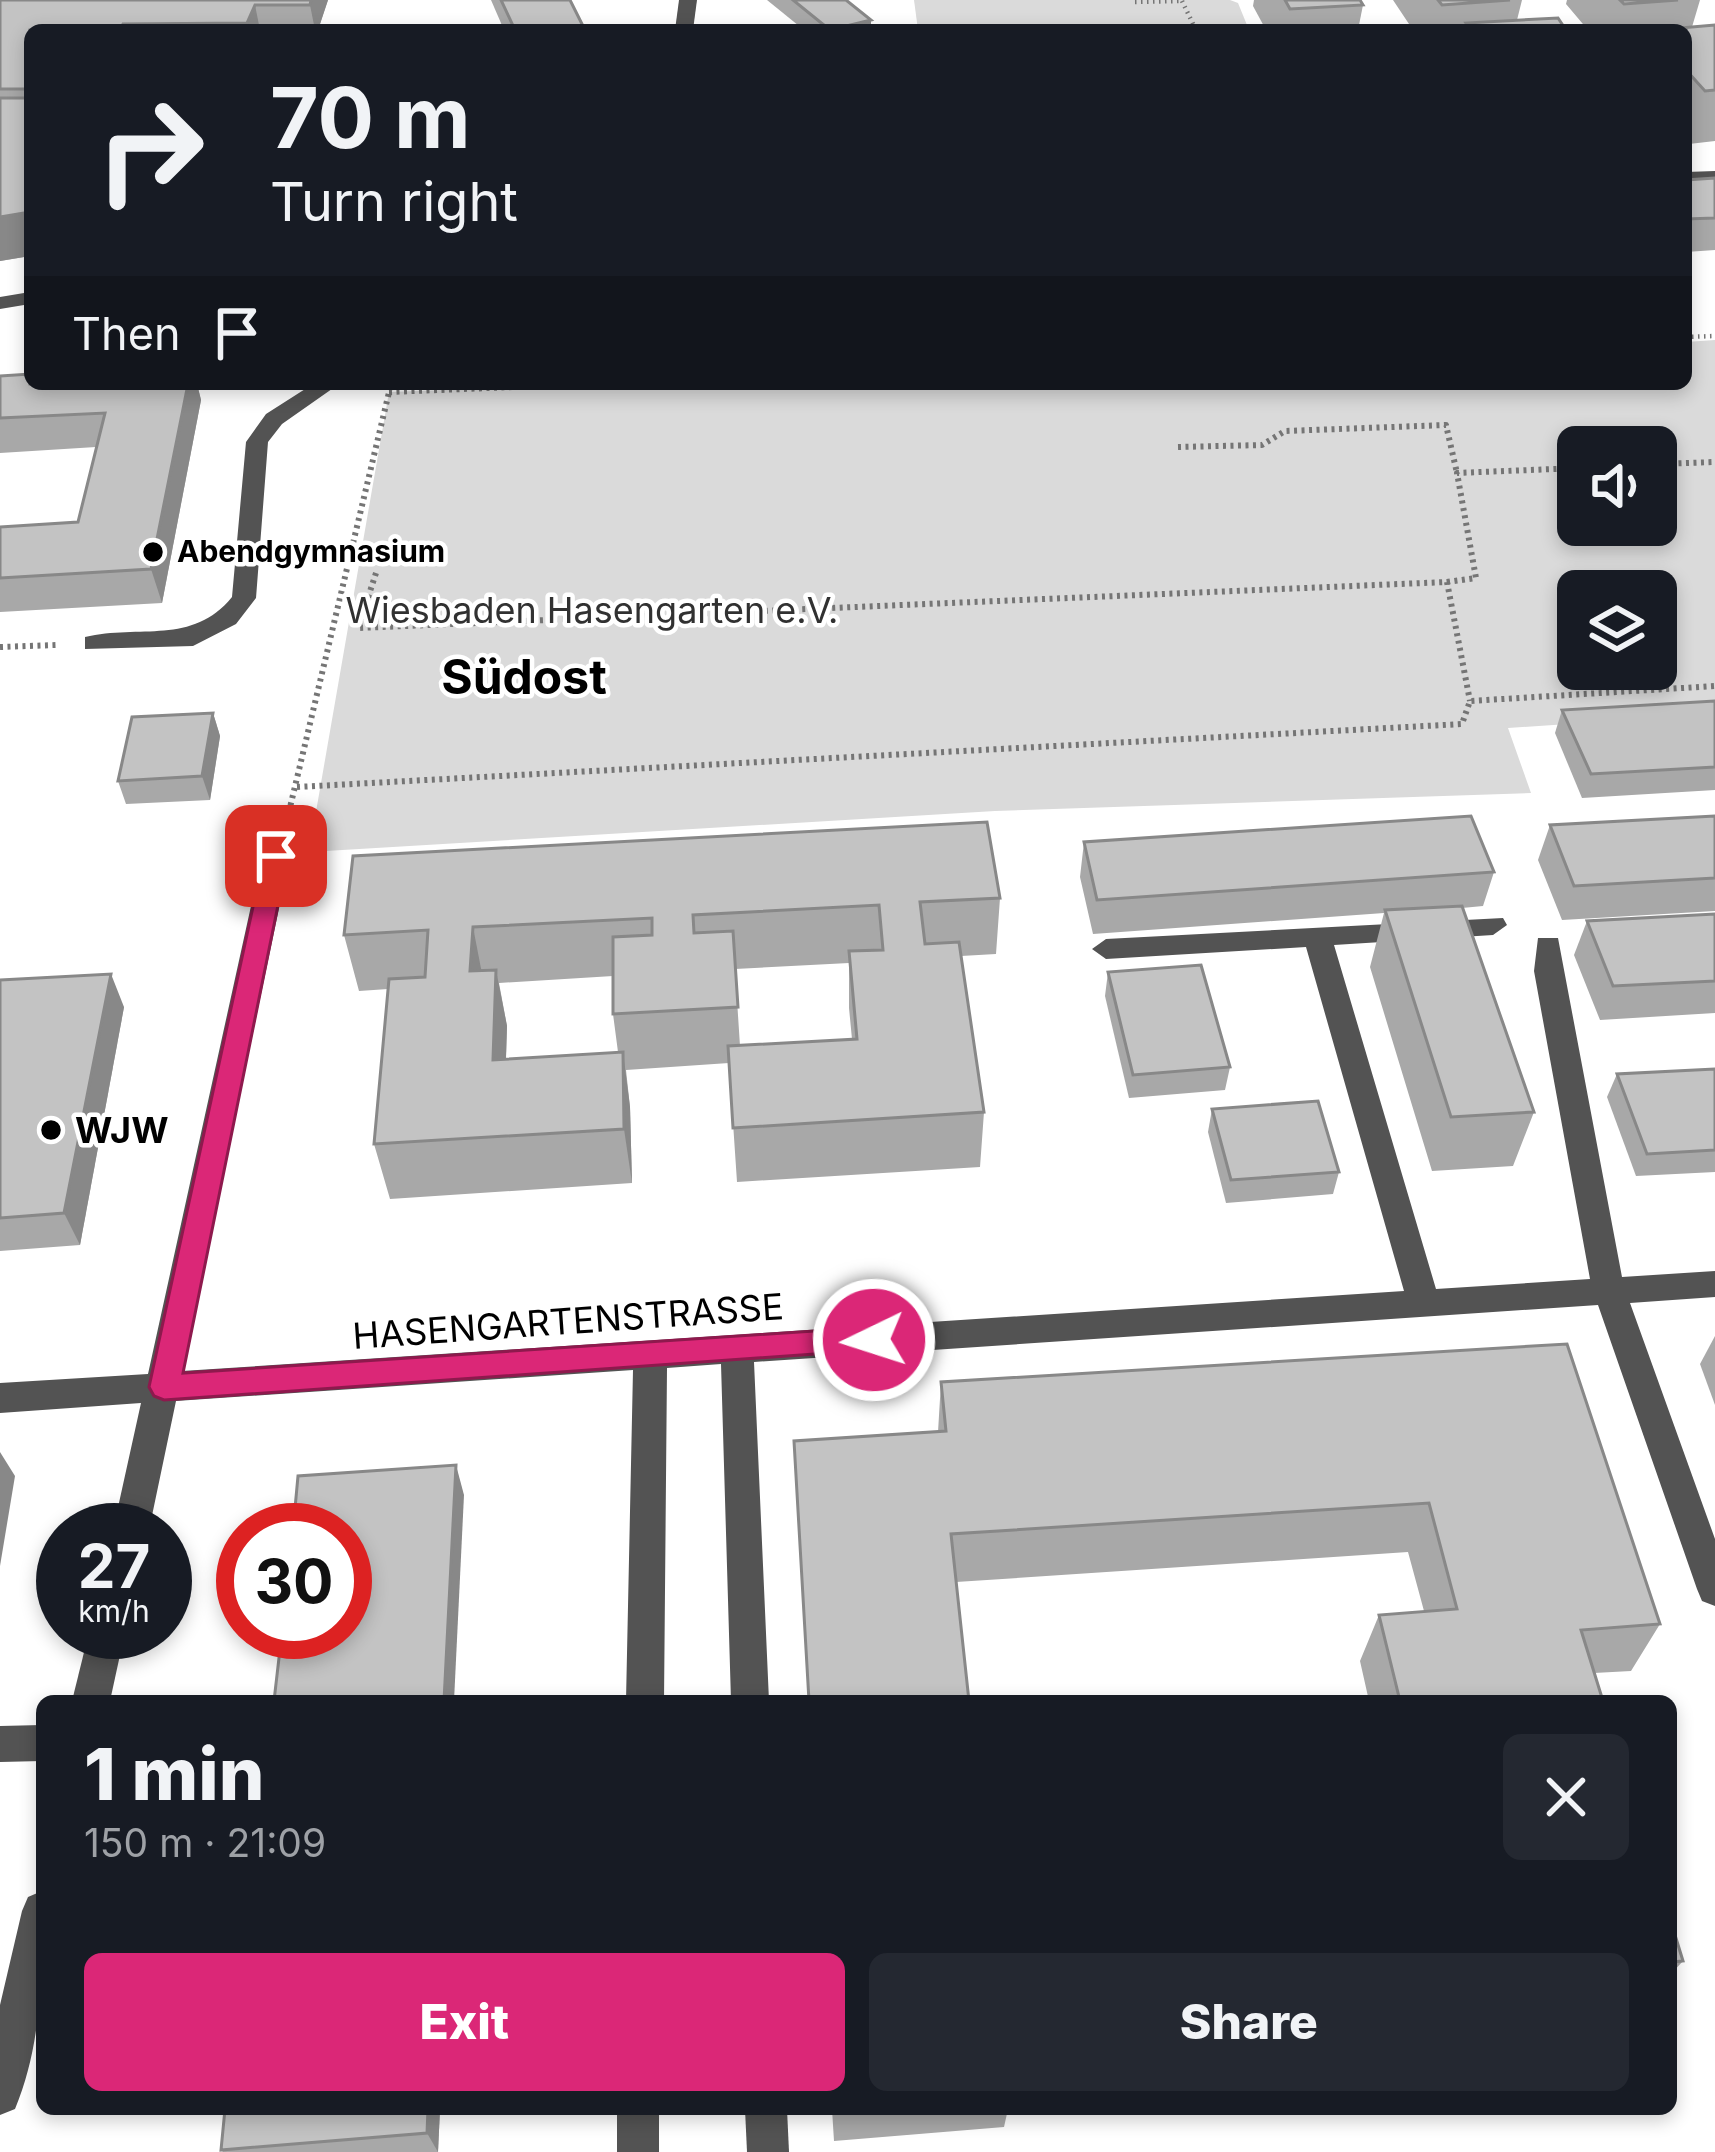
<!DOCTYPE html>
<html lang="en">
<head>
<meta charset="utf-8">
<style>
	:root { --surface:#171b24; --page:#242831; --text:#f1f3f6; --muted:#9ea1a6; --accent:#db2777 }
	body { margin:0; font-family:Inter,sans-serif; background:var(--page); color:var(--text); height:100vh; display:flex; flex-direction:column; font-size:45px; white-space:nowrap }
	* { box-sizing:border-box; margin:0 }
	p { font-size:39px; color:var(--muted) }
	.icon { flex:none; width:66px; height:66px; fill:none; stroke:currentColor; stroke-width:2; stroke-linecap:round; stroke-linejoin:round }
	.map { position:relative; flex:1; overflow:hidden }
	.drawer { position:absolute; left:36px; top:1695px; width:1641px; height:420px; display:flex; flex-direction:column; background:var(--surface); border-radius:18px; box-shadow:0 6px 18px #0003 }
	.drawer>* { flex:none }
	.top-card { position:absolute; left:24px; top:24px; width:1668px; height:366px; border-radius:18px; box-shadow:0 6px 18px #0003; background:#171b24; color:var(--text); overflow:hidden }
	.fabs { position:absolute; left:1557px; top:426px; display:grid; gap:24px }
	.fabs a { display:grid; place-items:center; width:120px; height:120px; border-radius:18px; background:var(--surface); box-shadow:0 6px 18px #0003; font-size:60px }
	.speed { position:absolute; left:36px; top:1503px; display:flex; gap:24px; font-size:60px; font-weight:700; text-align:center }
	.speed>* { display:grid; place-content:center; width:156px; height:156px; border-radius:50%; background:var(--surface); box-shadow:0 6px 18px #0003; line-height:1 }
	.speed small { font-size:30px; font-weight:400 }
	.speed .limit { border:18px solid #d22; background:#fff; color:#111 }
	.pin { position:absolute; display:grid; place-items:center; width:102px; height:102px; color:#fff; margin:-51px; border-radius:24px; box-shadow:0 6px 18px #0006 }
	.me { position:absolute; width:132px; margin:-66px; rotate:266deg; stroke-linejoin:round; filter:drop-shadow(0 0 9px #0008) }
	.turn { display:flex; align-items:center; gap:42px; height:252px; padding:0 48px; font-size:54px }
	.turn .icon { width:156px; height:156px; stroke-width:2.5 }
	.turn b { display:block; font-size:84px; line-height:102px }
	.then { display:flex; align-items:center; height:114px; padding:0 48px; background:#0003; gap:24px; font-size:45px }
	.round { display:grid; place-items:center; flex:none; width:126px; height:126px; border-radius:18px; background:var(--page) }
	.summary { display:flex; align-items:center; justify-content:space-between; height:204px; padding:0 48px }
	h1 { font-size:72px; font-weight:800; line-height:90px }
	.cta { display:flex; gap:24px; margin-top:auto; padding:24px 48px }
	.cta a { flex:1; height:138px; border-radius:18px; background:var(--accent); color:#fff; font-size:48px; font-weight:800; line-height:138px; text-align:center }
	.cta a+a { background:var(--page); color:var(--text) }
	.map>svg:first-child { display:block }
</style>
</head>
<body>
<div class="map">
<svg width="1715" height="2152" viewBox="0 0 1715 2152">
	<rect width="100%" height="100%" fill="#fff"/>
	<g fill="#dadada" fill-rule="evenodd">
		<path d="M914 0H1230L1238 3 1249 30H918Z"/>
		<path d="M1715 340V714L1508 728 1531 793 995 811 309 852 389 392 619 384H1686V342ZM1578 447H1656V525H1578ZM1578 591H1656V669H1578Z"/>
	</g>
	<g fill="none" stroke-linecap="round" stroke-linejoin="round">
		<g stroke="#757575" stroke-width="4.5" stroke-dasharray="1.5 4.5" stroke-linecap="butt">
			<path d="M1182 1 1196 30"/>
			<path d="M1135 2 1182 1"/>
			<path d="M1686 337 1715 336"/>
		</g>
		<g stroke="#757575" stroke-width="6" stroke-dasharray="3 4.5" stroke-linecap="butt">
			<path d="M389 392 588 384"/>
			<path d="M1178 447 1262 445 1285 431 1446 425 1457 473"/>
			<path d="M1656 464 1715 462"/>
			<path d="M376 573 358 628 1447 582 1470 701"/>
			<path d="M1447 582 1476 578 1457 473 1578 468"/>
			<path d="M0 647 56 645"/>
			<path d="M297 787 1462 724 1470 701 1715 686"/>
			<path d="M287 820 391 384"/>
		</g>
		<g fill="#535353" fill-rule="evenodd">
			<path d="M679 0H697L693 30H675Z"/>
			<path d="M1715 171V183L1686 184V172Z"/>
			<path d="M30 292V304L0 309V297Z"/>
			<path d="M313 384H339L282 424 268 442 256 598 236 624 193 646 85 649V637C140 624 192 646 232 597L246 442 266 414Z"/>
			<path d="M276 846 290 856 182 1371 1404 1291 1306 947 1106 959 1092 949 1106 939 1503 918 1507 925 1493 935 1334 945 1436 1289 1590 1279 1534 971 1538 938H1558L1622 1277 1715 1271V1297L1630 1303 1715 1539V1606L1702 1601 1697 1589 1598 1305 754 1362 769 1701H731L721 1364 667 1368 664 1701H626L633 1370 176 1401 149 1530H113L141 1403 0 1413V1383L148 1374 262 856Z"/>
			<path d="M89 1632H125L110 1701H72Z"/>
			<path d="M42 1725V1761L0 1762V1726Z"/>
			<path d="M42 1891C42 1965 44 2039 15 2109L0 2115V2005L22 1911 28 1897Z"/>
			<rect x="617" y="2109" width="42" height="43"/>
			<path d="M745 2109H787L789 2152H747Z"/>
		</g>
	</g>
	<g fill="#a8a8a8" fill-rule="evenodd">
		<path d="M0 0H328L318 30H30V256L0 261Z"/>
		<path d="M491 0H570L585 30H504Z"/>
		<path d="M767 0H846L871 20V30H804Z"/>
		<path d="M1254 0H1360L1363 5 1358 30H1266L1253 6Z"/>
		<path d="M1393 0H1522L1517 20 1566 30H1413Z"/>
		<path d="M1567 0H1700L1692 27 1715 25V141L1689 144 1686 141V30H1588L1566 4Z"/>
		<path d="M1715 178V250L1686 252V180Z"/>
		<path d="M0 376 30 384H197L201 400 162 603 0 612V527L78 522 96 447 0 453Z"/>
		<path d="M1715 701V790L1582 798 1555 733 1562 710Z"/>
		<path d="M213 713 220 736 210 800 126 804 118 781Z"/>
		<path d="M1715 816V911L1562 920 1538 860 1550 825Z"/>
		<path d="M1084 842 1494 872 1483 906 1462 908 1534 1112 1513 1166 1432 1171 1370 967 1384 913 1093 934 1080 877Z"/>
		<path d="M1000 898 996 954 961 956 984 1112 980 1167 737 1182 729 1063 626 1070 630 1107 632 1183 390 1199 374 1144 388 989 359 991 344 935ZM849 963V1008L852 1039 740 1046 735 969ZM613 976V1014L618 1052 506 1059 507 1026 499 983Z"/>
		<path d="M1715 914V1013L1600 1020 1574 955 1587 921Z"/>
		<path d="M1108 972 1230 1067 1225 1090 1129 1098 1105 996Z"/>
		<path d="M0 980 124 1007 80 1245 0 1251Z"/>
		<path d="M1715 1069V1172L1636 1176 1607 1097 1617 1074Z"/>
		<path d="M1212 1109 1339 1172 1333 1194 1226 1203 1208 1132Z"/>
		<path d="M1715 1336V1405L1700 1364Z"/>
		<path d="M1567 1344 1660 1624 1631 1671 1594 1673 1603 1701H1369L1360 1661 1379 1615 1424 1611 1408 1552 956 1582 938 1432 941 1382Z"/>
		<path d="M1671 1922 1683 1961 1671 1974Z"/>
		<path d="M225 2109H440L438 2152H223L221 2150Z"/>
		<path d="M832 2109H1008L1004 2127 834 2141Z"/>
	</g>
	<g fill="#888">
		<path d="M311 0H328L318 30H315L310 5Z"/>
		<path d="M255 5 260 30H249L247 23Z"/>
		<path d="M871 20V30H830Z"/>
		<path d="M30 212V256L0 261V217Z"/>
		<path d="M188 384H197L201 400 162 603 151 569Z"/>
		<path d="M213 713 220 736 210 800 202 776Z"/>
		<path d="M473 927 484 984 470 971Z"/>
		<path d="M496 970 507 1026 504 1115 493 1060Z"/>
		<path d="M111 974 124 1007 80 1245 64 1213Z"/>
		<path d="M623 1052 630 1107 632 1183 624 1129Z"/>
		<path d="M0 1452 15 1476 0 1566Z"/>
		<path d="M456 1465 464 1495 454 1701H444Z"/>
		<path d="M428 2109H440L438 2152 427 2133Z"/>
	</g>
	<g fill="#c3c3c3" stroke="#888" stroke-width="3">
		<path d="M0 0H311L310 5H255L247 23 123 24 120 30H30V89H0Z"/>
		<path d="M501 0H570L585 30H515Z"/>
		<path d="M793 0H846L871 20 830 30Z"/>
		<path d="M1285 0H1360L1363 5 1290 9Z"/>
		<path d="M1438 0H1510L1442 5Z"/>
		<path d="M1620 0H1678L1624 4Z"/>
		<path d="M1558 18 1566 30H1471L1466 23Z"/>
		<path d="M1715 25V90L1705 91 1686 70V30H1657Z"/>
		<path d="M0 98H30V212L0 217Z"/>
		<path d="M1715 178V218L1686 219V180Z"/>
		<path d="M30 374V384H188L151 569 0 578V527L78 522 105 413 0 418V376Z"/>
		<path d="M1715 701V767L1591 774 1562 710Z"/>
		<path d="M213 713 202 776 118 781 132 717Z"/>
		<path d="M1471 816 1494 872 1097 900 1084 842Z"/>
		<path d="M1715 816V878L1574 886 1550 825Z"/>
		<path d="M987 822 1000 898 920 902 925 944 959 942 984 1112 733 1128 728 1046 857 1039 849 951 883 950 879 905 693 915 694 933 733 931 738 1007 613 1014V937L652 935V918L473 927 470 971 496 970 493 1060 623 1052 624 1129 374 1144 389 979 425 977 428 930 344 935 353 856Z"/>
		<path d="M1462 906 1534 1112 1451 1117 1385 910Z"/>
		<path d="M1715 914V981L1613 986 1587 921Z"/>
		<path d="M1201 965 1230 1067 1133 1075 1108 972Z"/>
		<path d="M111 974 64 1213 0 1218V980Z"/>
		<path d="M1715 1069V1150L1647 1154 1617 1074Z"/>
		<path d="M1318 1101 1339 1172 1231 1180 1212 1109Z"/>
		<path d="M1567 1344 1660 1624 1581 1630 1603 1701H1400L1379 1615 1457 1609 1429 1503 951 1534 969 1701H809L794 1441 946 1431 941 1382Z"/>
		<path d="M456 1465 444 1701H274L282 1632H345V1530H293L298 1476Z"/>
		<path d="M1671 1922 1683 1961 1671 1962Z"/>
		<path d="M225 2109H428L427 2133 221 2150Z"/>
	</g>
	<path fill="#db2777" stroke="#8e194d" stroke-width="3" d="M276 847 288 856 183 1373 874 1327 889 1340 885 1349 164 1400 154 1396 149 1387 264 856Z"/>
	<g fill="#000" stroke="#fff" stroke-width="4.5">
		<circle cx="153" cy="552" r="12"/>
		<circle cx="51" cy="1130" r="12"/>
	</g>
	<g text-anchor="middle" stroke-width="9" stroke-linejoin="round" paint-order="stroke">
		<g font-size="30" font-weight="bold" fill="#000" stroke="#fff" text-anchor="start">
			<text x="177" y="562">Abendgymnasium</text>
		</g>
		<g font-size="36" fill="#313131" stroke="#fff">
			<text x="592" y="623">Wiesbaden Hasengarten e.V.</text>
		</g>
		<g font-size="36" font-weight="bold" fill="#000" stroke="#fff" text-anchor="start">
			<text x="75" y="1143">WJW</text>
		</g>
		<g font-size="36" fill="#000" stroke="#fff">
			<text transform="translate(568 1321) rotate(-4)" y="13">HASENGARTENSTRASSE</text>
		</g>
		<g font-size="48" font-weight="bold" fill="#000" stroke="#fff">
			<text x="524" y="694">Südost</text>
		</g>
	</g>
</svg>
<div class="fabs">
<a><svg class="icon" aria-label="sound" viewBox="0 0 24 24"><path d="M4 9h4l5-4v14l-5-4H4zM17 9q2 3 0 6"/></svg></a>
<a><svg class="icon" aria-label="layers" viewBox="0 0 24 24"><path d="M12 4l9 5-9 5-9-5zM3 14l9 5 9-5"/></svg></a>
</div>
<div class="speed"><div>27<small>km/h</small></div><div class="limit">30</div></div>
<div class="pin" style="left:276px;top:856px;background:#d93025"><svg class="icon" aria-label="arrive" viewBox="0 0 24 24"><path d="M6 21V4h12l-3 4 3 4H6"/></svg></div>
<svg class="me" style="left:874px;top:1340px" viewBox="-20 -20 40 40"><circle r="17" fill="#db2777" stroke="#fff" stroke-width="3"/><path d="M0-11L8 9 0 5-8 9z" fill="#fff"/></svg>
<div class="top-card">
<div class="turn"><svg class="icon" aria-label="right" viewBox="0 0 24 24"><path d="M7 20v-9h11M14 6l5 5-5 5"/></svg><div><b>70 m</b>Turn right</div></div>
<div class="then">Then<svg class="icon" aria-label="arrive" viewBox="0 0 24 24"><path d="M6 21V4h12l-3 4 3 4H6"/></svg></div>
</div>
<section class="drawer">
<div class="summary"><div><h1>1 min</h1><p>150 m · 21:09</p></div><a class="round"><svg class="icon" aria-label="close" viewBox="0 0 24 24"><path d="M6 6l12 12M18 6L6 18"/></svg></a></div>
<div class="cta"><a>Exit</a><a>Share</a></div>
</section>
</div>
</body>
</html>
